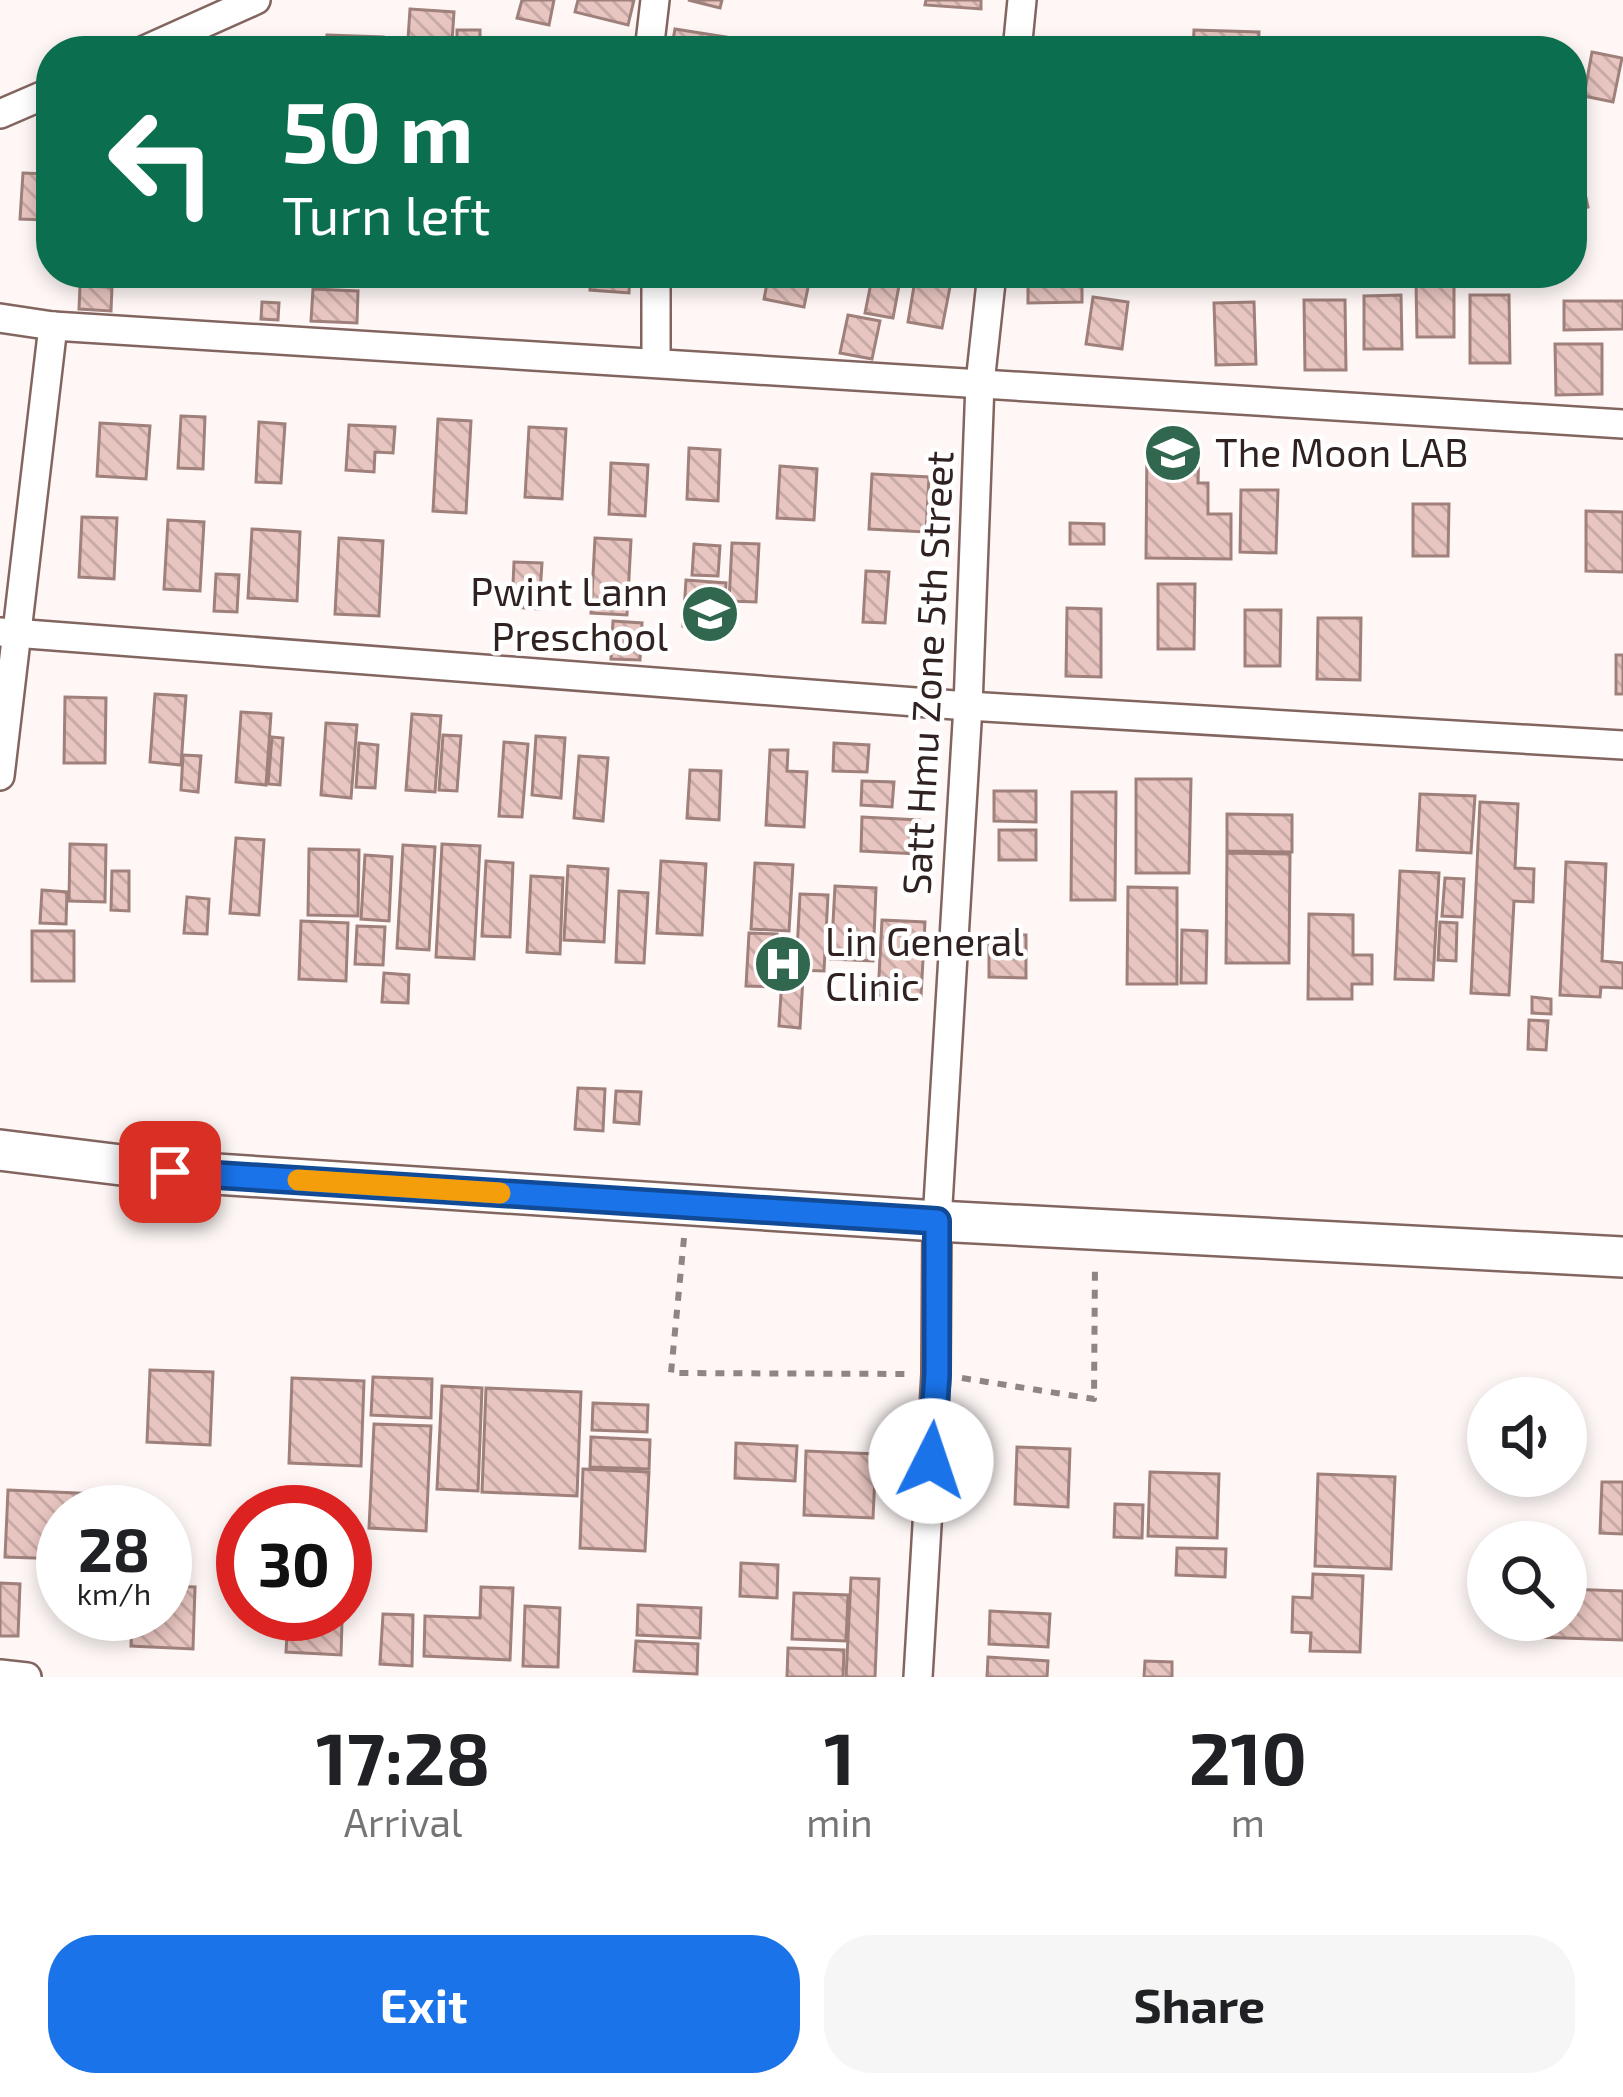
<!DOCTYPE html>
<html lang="en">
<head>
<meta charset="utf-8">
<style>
	:root { --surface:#fff; --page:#f6f6f6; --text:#202124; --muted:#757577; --accent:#1a73e8 }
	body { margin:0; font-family:"Exo 2",sans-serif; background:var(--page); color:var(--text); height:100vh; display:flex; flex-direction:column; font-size:45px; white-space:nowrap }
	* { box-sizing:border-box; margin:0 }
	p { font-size:39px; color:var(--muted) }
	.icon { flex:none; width:66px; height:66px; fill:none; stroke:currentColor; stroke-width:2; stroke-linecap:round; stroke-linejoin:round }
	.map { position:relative; height:1677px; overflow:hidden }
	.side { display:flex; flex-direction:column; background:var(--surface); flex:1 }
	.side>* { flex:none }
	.banner { position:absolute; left:36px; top:36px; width:1551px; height:252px; border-radius:48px; box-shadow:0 6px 18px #0003; background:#0b6e4f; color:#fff; overflow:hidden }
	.buttons { position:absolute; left:1467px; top:1377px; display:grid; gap:24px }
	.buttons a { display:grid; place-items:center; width:120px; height:120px; border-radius:50%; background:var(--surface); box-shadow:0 6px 18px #0003; font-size:60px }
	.speed { position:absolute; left:36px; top:1485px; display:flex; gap:24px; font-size:60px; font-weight:700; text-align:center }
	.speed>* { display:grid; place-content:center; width:156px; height:156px; border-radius:50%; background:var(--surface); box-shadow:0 6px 18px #0003; line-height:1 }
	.speed small { font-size:30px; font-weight:400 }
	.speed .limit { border:18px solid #d22; background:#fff; color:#111 }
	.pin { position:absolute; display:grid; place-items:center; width:102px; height:102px; color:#fff; margin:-51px; border-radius:24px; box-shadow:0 6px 18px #0006 }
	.me { position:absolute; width:132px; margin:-66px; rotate:4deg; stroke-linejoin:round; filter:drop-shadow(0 0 9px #0008) }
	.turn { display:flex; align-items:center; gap:42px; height:252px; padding:0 48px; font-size:54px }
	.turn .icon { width:156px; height:156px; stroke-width:2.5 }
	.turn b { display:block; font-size:84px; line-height:102px }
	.eta { display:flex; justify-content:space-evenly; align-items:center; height:204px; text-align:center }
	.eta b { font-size:72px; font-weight:700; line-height:84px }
	.button { display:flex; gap:24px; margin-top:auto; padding:24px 48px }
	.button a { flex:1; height:138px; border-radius:48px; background:var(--accent); color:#fff; font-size:48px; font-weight:700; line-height:138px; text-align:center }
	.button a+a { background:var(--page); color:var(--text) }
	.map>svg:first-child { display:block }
</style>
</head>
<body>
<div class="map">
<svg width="1623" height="1677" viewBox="0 0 1623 1677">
	<defs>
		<pattern id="building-back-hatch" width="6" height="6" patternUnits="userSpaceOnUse" patternTransform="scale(3)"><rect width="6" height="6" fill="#e8c5c0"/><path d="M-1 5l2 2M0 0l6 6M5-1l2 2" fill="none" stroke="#c7a9a5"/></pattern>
	</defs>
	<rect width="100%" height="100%" fill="#fef7f6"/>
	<g fill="url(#building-back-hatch)" stroke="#9f807b" stroke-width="3">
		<path d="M522 0H554L549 25 517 18Z"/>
		<path d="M578 0H634L628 25 575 12Z"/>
		<path d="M688 0H722L720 8Z"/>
		<path d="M926 0H981V9L925 5Z"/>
		<path d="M410 9 454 12 452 42 408 39Z"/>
		<path d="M675 29 726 37 723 51H671Z"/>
		<rect x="457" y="30" width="23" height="21"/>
		<path d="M1194 30 1259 32 1258 51H1193Z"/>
		<path d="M327 35 383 37 382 51H326Z"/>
		<path d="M750 41 807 48 806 51H749Z"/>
		<path d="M1592 52 1622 58 1613 102 1584 96Z"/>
		<path d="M1579 166 1588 207 1572 210V168Z"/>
		<path d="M23 173 48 174 46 220 20 219Z"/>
		<path d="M101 273H138L137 282 101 280Z"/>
		<path d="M221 273H252V282L221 280Z"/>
		<path d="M317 273H350V280L317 279Z"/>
		<path d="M506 273H543V280L506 278Z"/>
		<path d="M591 273H630L629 293 590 290Z"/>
		<rect x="677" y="273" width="35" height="10"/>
		<path d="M769 273H811L804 307 764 299Z"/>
		<path d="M873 273 901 275 893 318 865 313Z"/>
		<path d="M1028 273H1082V302L1028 303Z"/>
		<path d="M915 280 950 287 942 328 908 322Z"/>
		<path d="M1416 282H1454V337H1417Z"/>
		<path d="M80 286 112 287 111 311 79 309Z"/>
		<path d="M313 289 358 291 357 323 311 321Z"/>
		<path d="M1401 295 1402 349H1364V296Z"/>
		<path d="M1470 295H1509L1510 363H1470Z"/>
		<path d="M1093 297 1128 302 1122 349 1086 344Z"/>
		<path d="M1304 300H1345L1346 370H1305Z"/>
		<path d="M1564 301H1623V329L1564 330Z"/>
		<path d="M262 302 279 303 278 320 261 319Z"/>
		<path d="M1254 302 1256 364 1216 365 1214 303Z"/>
		<path d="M848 315 880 321 872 359 840 353Z"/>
		<path d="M1555 344H1602V394L1556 395Z"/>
		<path d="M181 416 205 417 203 469 178 468Z"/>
		<path d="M438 419 471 421 466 513 433 511Z"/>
		<path d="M259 422 285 424 281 483 256 482Z"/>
		<path d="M100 423 150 426 146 479 97 476Z"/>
		<path d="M349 425 395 427 393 453 375 452 374 472 346 470Z"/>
		<path d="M529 427 566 429 562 499 525 497Z"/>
		<path d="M1147 443 1199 444 1198 483H1208V514H1231V559L1146 558Z"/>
		<path d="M689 448 720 450 718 501 687 499Z"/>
		<path d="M611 463 648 465 645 516 609 514Z"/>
		<path d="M780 466 817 469 814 520 777 518Z"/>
		<path d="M872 474 929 477 926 532 869 529Z"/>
		<path d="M1241 490H1278L1276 553 1240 552Z"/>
		<path d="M1413 504H1449L1448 556H1413Z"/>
		<path d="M1586 511 1623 512V572L1586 571Z"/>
		<path d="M82 517 117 518 114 579 79 577Z"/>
		<path d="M168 520 204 522 200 591 164 589Z"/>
		<path d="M1070 523 1104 524V544H1070Z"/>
		<path d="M252 529 300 532 297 601 248 598Z"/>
		<path d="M339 538 383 541 379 616 335 614Z"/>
		<path d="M595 538 631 540 627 615 591 613Z"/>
		<path d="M732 543 759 544 756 602 729 601Z"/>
		<path d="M694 544 720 546 718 576 692 575Z"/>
		<path d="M514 562 542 563 539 609 512 607Z"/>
		<path d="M866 571 889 572 885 623 863 622Z"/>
		<path d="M216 574 239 575 237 612 214 611Z"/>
		<path d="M686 580 726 583 724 628 683 626Z"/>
		<path d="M1158 584H1195L1194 649H1158Z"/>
		<path d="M1067 608 1101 609V677L1066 676Z"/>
		<path d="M1245 610H1281L1280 666H1245Z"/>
		<path d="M1318 618H1361L1360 680 1317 679Z"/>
		<path d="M613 621 642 623 640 660 611 659Z"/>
		<rect x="1616" y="655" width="7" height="39"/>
		<path d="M155 694 186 696 181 765 150 762Z"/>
		<path d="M65 697 106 698 105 763H64Z"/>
		<path d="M241 712 271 714 266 785 236 782Z"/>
		<path d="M412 714 441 716 435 792 406 790Z"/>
		<path d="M326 723 357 725 351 798 321 795Z"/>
		<path d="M443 735 461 736 457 791 439 790Z"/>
		<path d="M536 736 565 738 561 798 532 795Z"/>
		<path d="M272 737 283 738 280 785 268 784Z"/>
		<path d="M504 742 528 744 522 817 499 816Z"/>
		<path d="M359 743 378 745 375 788 356 787Z"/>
		<path d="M834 743 869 745 867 772 833 771Z"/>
		<path d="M770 750H788L787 771 807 772 804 827 766 825Z"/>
		<path d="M183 755 201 756 198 792 181 790Z"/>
		<path d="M579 756 608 758 603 821 574 818Z"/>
		<path d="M690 770 721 771 719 820 687 818Z"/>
		<path d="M1136 779H1191L1189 873H1136Z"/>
		<path d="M862 781 894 782 892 807 861 805Z"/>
		<path d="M994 791H1036V822L994 821Z"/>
		<path d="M1072 792H1116L1115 900H1071Z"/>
		<path d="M1420 794 1475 796 1471 853 1417 850Z"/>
		<path d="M1480 802 1518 804 1515 868 1534 869 1533 902 1514 901 1509 995 1471 993Z"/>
		<path d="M1227 814 1292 815V852L1227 851Z"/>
		<path d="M862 817 919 820 917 854 861 851Z"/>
		<rect x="999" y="830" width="37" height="30"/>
		<path d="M236 838 264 840 259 915 230 913Z"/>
		<path d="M70 844 106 845 105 902 69 901Z"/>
		<path d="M442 844 480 846 474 959 436 957Z"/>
		<path d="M403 845 435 847 429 950 397 948Z"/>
		<path d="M309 849 359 850 358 916 308 915Z"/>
		<path d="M1227 853 1290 854 1289 963H1226Z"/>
		<path d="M365 855 392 857 389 921 361 919Z"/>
		<path d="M486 861 513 863 510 937 482 936Z"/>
		<path d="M661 861 706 864 702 935 657 933Z"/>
		<path d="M1566 862 1606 864 1602 961 1623 963V988L1601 987 1600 997 1560 995Z"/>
		<path d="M755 863 793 865 789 931 751 929Z"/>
		<path d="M568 866 608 869 604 942 564 940Z"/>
		<path d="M112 871H129V911L111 910Z"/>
		<path d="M1400 871 1439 873 1433 980 1395 979Z"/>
		<path d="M531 876 563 878 560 954 527 952Z"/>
		<path d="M1445 878 1464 879 1462 917 1442 916Z"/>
		<path d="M835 886 876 888 873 961 831 959Z"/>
		<path d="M1128 887 1177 888V984H1127Z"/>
		<path d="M42 890 67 892 66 924 40 923Z"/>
		<path d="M619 891 648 893 644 963 616 962Z"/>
		<path d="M800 894 828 895 824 971 796 970Z"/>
		<path d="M187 897 209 899 207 934 184 933Z"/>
		<path d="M1309 914 1353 915V955H1372V984H1352V999H1308Z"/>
		<path d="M882 920 925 922 921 997 878 995Z"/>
		<path d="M301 921 348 923 346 981 299 979Z"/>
		<path d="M1440 922 1457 923 1456 961 1438 960Z"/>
		<path d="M357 926 385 927 383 965 355 964Z"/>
		<path d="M1182 930 1207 931 1206 983H1181Z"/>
		<rect x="32" y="931" width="42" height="50"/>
		<path d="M749 933 777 934 775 987 746 986Z"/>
		<path d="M989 934 1026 935V978L989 977Z"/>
		<path d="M384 973 409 975 408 1003 382 1002Z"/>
		<path d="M782 977 803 978 800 1028 779 1026Z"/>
		<path d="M1532 997 1551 999V1014L1532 1013Z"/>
		<path d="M1529 1020 1548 1021 1546 1050 1528 1049Z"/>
		<path d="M578 1088 605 1089 603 1131 575 1129Z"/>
		<path d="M616 1091 641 1092 639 1124 614 1122Z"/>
		<path d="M150 1370 213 1372 210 1445 147 1442Z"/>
		<path d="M373 1377 432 1379 431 1418 371 1415Z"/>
		<path d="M292 1378 364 1381 361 1466 289 1463Z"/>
		<path d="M442 1386 482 1388 478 1491 437 1489Z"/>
		<path d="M486 1388 581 1392 577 1496 482 1492Z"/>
		<path d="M593 1403 648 1405 647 1432 592 1430Z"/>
		<path d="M374 1424 431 1426 426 1531 369 1528Z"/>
		<path d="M591 1437 650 1440 649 1469 590 1467Z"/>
		<path d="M736 1443 797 1446 795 1481 735 1478Z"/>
		<path d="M1017 1447 1070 1449 1068 1507 1015 1504Z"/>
		<path d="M806 1451 876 1454 873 1518 804 1515Z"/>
		<path d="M583 1469 649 1472 645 1551 580 1548Z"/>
		<path d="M1150 1472 1219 1474 1217 1538 1148 1536Z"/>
		<path d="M1318 1474 1395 1477 1391 1569 1315 1566Z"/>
		<path d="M1602 1482H1623V1534L1600 1533Z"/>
		<path d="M8 1490 99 1494 98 1512H63V1559L5 1557Z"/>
		<path d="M1115 1504 1143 1505 1142 1538 1114 1537Z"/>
		<path d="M1177 1548 1226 1549 1225 1577 1176 1575Z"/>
		<path d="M741 1563 778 1565 777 1598 740 1596Z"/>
		<path d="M1313 1574 1363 1576 1360 1652 1310 1651 1311 1633 1292 1632 1293 1597 1312 1598Z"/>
		<path d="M851 1578 879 1579 875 1677H846Z"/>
		<path d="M0 1583 20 1584 18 1636H0Z"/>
		<path d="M165 1586 195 1587 193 1649 131 1646 132 1614H165Z"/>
		<path d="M481 1587 513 1588 510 1660 424 1656 425 1616 480 1618Z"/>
		<path d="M1566 1589 1623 1591V1640L1535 1637 1536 1620H1566Z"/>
		<path d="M794 1593 848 1595 846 1641 792 1639Z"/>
		<path d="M638 1605 701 1608 700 1638 637 1635Z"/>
		<path d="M525 1606 560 1608 558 1667 523 1666Z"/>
		<path d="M990 1611 1050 1614 1048 1647 989 1644Z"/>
		<path d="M383 1614 413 1615 412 1666 380 1664Z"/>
		<path d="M288 1619 342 1621 341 1655 286 1652Z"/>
		<path d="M636 1641 698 1644 697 1674 634 1671Z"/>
		<path d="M788 1648 844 1650 843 1677H787Z"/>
		<path d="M988 1657 1048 1661 1047 1677H987Z"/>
		<path d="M1145 1661 1172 1662V1677H1144Z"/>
	</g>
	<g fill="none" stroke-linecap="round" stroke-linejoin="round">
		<g stroke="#836560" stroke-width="32">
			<g id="minor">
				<path d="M142 51 256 0"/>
				<path d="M649 51 655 0"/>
				<path d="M1017 51 1022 0"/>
				<path d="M0 114 51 92"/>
				<path d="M0 318 53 326 1623 424"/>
				<path d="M656 363V273"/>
				<path d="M0 632 968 706 1623 745"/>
				<path d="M0 776 53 326"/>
				<path d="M0 1674 27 1677"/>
				<path d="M918 1677 936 1374 937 1221 968 706 980 383 992 273"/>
			</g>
		</g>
		<g stroke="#836560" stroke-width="44">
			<path id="secondary" d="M0 1150 170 1171 937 1221 1623 1257"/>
		</g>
		<g stroke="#8f8584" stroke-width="6" stroke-dasharray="9 9" stroke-linecap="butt">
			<path d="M684 1238 671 1373 907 1374"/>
			<path d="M962 1378 1094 1399 1095 1264"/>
		</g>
		<use href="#minor" stroke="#fff" stroke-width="27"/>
		<use href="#secondary" stroke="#fff" stroke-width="39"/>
	</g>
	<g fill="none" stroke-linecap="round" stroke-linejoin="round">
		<g stroke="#114b97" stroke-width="30">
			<path id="route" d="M170 1172 937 1221V1374L931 1461"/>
		</g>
		<use href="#route" stroke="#1a73e8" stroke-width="21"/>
		<path stroke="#f59e0b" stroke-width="21" d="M298 1180 500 1193"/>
	</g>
	<defs>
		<g id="school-disc" transform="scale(3)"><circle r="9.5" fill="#30674e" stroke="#fff"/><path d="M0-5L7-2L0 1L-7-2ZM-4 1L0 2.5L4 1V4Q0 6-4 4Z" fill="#fff"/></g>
		<g id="hospital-disc" transform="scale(3)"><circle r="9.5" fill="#30674e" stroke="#fff"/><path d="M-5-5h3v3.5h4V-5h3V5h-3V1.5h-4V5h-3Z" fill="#fff"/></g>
	</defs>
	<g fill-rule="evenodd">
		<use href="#school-disc" x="1173" y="453"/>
		<use href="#school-disc" x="710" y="614"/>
		<use href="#hospital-disc" x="783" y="964"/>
	</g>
	<g text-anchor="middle" stroke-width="9" stroke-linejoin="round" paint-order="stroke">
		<g font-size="39" fill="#2f2220" stroke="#fff" text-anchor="start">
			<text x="1215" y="467">The Moon LAB</text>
			<text x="668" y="606" text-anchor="end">Pwint Lann<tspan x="668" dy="45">Preschool</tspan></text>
			<text x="825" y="956">Lin General<tspan x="825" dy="45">Clinic</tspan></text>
		</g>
		<g font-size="39" fill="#2f2220" stroke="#fff">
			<text transform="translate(928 673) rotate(-87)" y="14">Satt Hmu Zone 5th Street</text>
		</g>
	</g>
</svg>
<div class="buttons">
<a><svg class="icon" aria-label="sound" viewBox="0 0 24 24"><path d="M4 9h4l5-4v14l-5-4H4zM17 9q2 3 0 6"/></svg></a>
<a><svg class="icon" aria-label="search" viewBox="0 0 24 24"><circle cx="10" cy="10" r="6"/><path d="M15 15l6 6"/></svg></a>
</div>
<div class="speed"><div>28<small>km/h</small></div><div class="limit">30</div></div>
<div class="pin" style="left:170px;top:1172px;background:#d93025"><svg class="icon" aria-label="arrive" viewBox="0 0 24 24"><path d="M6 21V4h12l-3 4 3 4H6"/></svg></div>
<svg class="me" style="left:931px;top:1461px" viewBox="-20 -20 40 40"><circle r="19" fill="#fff"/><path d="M0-13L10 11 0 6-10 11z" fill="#1a73e8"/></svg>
<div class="banner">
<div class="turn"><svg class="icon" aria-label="left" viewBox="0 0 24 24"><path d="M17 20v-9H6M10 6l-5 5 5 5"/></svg><div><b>50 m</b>Turn left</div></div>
</div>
</div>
<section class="side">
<div class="eta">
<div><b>17:28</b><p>Arrival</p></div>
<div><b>1</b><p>min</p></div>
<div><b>210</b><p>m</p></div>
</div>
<div class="button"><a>Exit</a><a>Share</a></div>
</section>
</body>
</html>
